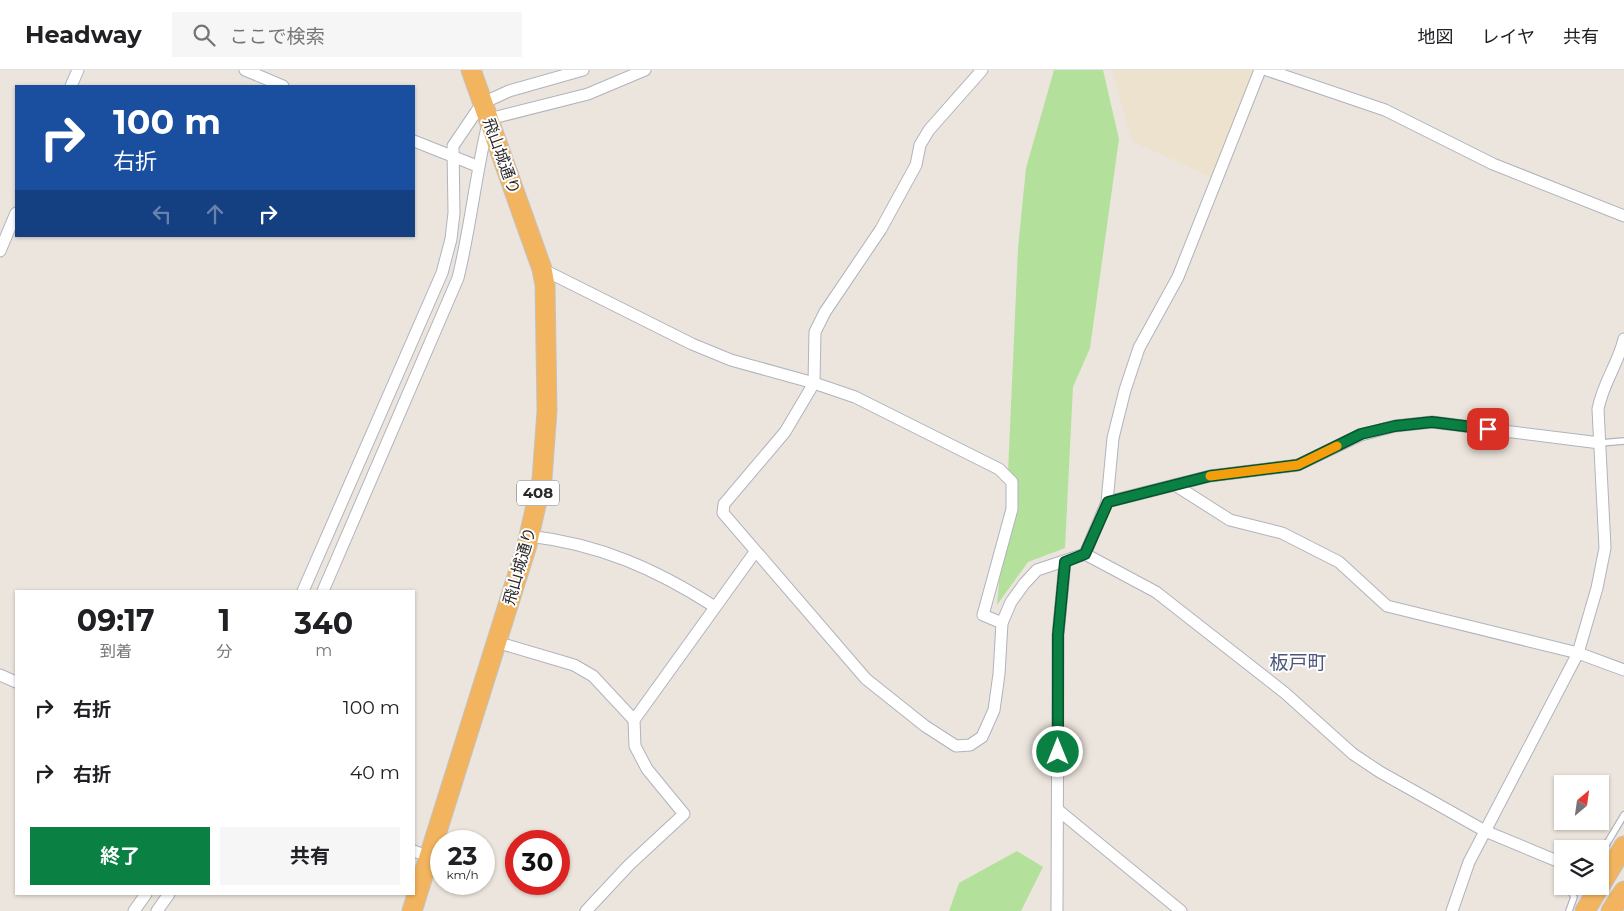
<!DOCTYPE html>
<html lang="ja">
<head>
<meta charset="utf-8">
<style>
	:root { --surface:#fff; --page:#f6f6f6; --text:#202124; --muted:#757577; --line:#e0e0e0; --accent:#0b8043 }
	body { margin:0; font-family:Montserrat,"Noto Sans JP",sans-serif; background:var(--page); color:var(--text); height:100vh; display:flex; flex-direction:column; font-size:19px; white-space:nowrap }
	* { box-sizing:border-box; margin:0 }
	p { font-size:16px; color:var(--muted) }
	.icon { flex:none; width:28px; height:28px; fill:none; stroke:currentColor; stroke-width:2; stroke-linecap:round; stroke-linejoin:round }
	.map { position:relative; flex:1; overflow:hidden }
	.side { position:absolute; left:15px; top:520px; width:400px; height:305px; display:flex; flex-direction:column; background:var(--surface); border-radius:0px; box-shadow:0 1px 4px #0004 }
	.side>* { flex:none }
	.top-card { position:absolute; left:15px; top:15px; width:400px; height:152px; border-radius:0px; box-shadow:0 1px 4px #0004; background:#1a4fa0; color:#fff; overflow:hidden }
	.needle { width:32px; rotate:29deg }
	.fabs { position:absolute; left:1554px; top:705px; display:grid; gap:10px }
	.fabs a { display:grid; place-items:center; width:55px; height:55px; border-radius:0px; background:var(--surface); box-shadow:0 1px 4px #0004; font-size:25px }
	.speed { position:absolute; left:430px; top:760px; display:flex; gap:10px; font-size:25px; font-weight:700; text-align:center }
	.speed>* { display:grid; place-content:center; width:65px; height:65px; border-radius:50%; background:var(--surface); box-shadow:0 1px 4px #0004; line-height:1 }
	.speed small { font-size:12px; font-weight:400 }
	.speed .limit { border:8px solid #d22; background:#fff; color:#111 }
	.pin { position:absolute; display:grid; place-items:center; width:42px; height:42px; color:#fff; margin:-21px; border-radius:10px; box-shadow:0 2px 8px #0006 }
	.me { position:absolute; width:55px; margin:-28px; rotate:0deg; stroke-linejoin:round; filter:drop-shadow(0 0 4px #0008) }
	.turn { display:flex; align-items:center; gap:18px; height:105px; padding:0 15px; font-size:22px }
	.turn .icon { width:65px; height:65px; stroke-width:2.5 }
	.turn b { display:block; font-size:35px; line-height:42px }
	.lanes { display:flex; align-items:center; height:48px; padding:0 15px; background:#0003; justify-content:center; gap:25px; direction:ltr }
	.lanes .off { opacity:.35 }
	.eta { display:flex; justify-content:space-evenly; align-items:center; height:85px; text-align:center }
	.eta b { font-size:30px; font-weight:700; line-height:35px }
	.action { display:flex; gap:10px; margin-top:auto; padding:10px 15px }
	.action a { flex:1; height:58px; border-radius:0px; background:var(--accent); color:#fff; font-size:20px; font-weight:700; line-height:58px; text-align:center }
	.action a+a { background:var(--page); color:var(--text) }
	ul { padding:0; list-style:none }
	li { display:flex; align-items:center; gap:15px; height:65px; padding:0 15px }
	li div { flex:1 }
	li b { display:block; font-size:19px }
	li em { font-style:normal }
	header { display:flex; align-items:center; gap:30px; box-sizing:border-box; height:70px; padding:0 25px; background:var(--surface); border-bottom:1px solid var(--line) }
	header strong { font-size:24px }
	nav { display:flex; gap:28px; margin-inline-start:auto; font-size:18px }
	.search { width:350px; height:45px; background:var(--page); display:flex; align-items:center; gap:12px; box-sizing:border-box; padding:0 18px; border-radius:0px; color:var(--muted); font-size:19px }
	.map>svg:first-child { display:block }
</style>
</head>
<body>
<header>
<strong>Headway</strong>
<div class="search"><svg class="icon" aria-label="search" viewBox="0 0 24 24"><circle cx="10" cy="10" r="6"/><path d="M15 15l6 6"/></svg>ここで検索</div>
<nav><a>地図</a><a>レイヤ</a><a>共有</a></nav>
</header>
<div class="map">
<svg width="1624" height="841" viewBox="0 0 1624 841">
	<rect width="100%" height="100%" fill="#ece5dd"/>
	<path fill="#ede2cd" d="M1112 0H1254L1211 107 1132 71Z"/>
	<g fill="#b3e19b">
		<path d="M1054 0H1103L1119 69 1090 278 1073 317 1065 478 1028 492 997 535 1007 425 1018 178 1026 98Z"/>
		<path d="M1017 781 1043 797 1021 841H949L959 813Z"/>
	</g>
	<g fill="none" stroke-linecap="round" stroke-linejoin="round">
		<g stroke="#b0b3be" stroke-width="8">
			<g id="service">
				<path d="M1600 373 1624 371"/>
				<path d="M1598 779 1606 775 1624 745"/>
				<path d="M1568 816 1574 827 1569 841"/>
			</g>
		</g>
		<g stroke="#b0b3be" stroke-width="13">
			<g id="minor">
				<path d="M245 0 283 16"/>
				<path d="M982 0 929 60 920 75 916 95 881 159 825 242 815 262 814 313 785 362 724 434 723 443 866 609 925 656 956 676 970 675 982 667 994 640 999 604 1002 553 1011 532 1024 514 1037 500 1085 484 1107 432 1113 368 1125 320 1139 278 1178 207 1260 0"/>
				<path d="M1267 0 1385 40 1493 94 1624 146"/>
				<path d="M71 16 78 0"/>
				<path d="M414 71 477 96"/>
				<path d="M0 181 16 143"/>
				<path d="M542 199 692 274 731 290 814 313 855 327 999 399 1012 412V439L983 545 1002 553"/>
				<path d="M1175 415 1230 450 1282 463 1339 492 1387 536 1578 583 1624 600"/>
				<path d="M1107 432 1210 406 1298 395 1361 365 1395 356 1432 352 1600 373"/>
				<path d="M529 466C599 474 656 499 715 537"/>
				<path d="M1085 484 1156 522 1285 623 1353 684 1380 702 1485 761 1562 793"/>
				<path d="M303 521 442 203 451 169 454 143 453 76 476 42 483 33 509 21 583 0"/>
				<path d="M323 521 458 208C471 155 476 101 489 49L588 24 645 0"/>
				<path d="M496 572 574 595 593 606 634 650"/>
				<path d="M0 605 16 612"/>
				<path d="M1058 740 1181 841"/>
				<path d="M414 781 429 787"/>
				<path d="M134 841 146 824"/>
				<path d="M157 841 169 824"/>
				<path d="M586 841 629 795 684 744 647 699 635 676 634 650 755 482"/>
				<path d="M1057 841 1058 565 1065 492"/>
				<path d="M1452 841 1469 792 1578 583 1597 518 1605 478 1598 339C1603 313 1618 294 1624 269"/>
			</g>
		</g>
		<g stroke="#c3c3c3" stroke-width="21">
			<g id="trunk">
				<path d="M412 841 527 475 542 409 547 341 545 215 542 199 471 0"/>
				<path d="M1585 841 1624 776"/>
				<path d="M1611 841 1624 821"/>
			</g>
		</g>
		<use href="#service" stroke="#fff" stroke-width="5.5"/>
		<use href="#minor" stroke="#fff" stroke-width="11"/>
		<use href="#trunk" stroke="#f2b45e" stroke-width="19"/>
	</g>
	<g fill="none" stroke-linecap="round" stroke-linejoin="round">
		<g stroke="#07532c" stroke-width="12">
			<path id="route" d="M1058 682V565L1065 492 1085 484 1108 432 1210 406 1298 395 1361 364 1395 356 1432 352 1488 359"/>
		</g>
		<use href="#route" stroke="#0b8043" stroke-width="9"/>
		<path stroke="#f59e0b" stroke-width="9" d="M1210 406 1298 395 1337 376"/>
	</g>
	<g text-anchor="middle" stroke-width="4" stroke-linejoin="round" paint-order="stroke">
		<rect fill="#fff" stroke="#6a6a6a" stroke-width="1" x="517" y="410.5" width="42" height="25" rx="4"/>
		<g font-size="15" font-weight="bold" fill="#2a2a2a">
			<text x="538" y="428">408</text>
		</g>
		<g font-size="16" fill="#2a2a2a" stroke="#fff">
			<text transform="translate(502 86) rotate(70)" y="6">飛山城通り</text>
			<text transform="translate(519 496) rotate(-74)" y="6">飛山城通り</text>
		</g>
		<g font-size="19" fill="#4c557a" stroke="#fff">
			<text x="1298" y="599">板戸町</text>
		</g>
	</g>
</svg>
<div class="fabs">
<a><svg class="needle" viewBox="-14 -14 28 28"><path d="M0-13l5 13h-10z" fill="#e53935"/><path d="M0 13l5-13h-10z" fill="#757577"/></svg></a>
<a><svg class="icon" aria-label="layers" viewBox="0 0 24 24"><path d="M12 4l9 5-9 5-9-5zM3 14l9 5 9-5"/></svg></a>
</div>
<div class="speed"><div>23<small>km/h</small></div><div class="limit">30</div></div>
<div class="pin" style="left:1488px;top:359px;background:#d93025"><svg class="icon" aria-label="arrive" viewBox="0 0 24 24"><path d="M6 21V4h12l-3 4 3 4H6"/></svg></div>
<svg class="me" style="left:1058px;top:682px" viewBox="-20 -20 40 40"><circle r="17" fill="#0b8043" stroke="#fff" stroke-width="3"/><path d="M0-11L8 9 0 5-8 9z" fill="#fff"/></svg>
<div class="top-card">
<div class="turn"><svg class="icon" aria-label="right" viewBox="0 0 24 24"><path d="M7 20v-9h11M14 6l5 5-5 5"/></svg><div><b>100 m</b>右折</div></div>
<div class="lanes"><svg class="icon off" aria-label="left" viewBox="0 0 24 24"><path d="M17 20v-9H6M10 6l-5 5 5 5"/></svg><svg class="icon off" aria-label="ahead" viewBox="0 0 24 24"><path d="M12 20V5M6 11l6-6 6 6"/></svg><svg class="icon" aria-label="right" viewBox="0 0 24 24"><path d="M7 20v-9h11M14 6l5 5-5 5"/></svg></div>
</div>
<section class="side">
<div class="eta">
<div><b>09:17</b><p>到着</p></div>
<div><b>1</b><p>分</p></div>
<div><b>340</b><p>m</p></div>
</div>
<ul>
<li><svg class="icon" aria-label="right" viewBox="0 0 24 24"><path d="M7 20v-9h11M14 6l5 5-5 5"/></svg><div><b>右折</b></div><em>100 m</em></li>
<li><svg class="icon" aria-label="right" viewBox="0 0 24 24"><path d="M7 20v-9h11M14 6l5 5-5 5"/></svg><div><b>右折</b></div><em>40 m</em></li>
</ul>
<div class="action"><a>終了</a><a>共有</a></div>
</section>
</div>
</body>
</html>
